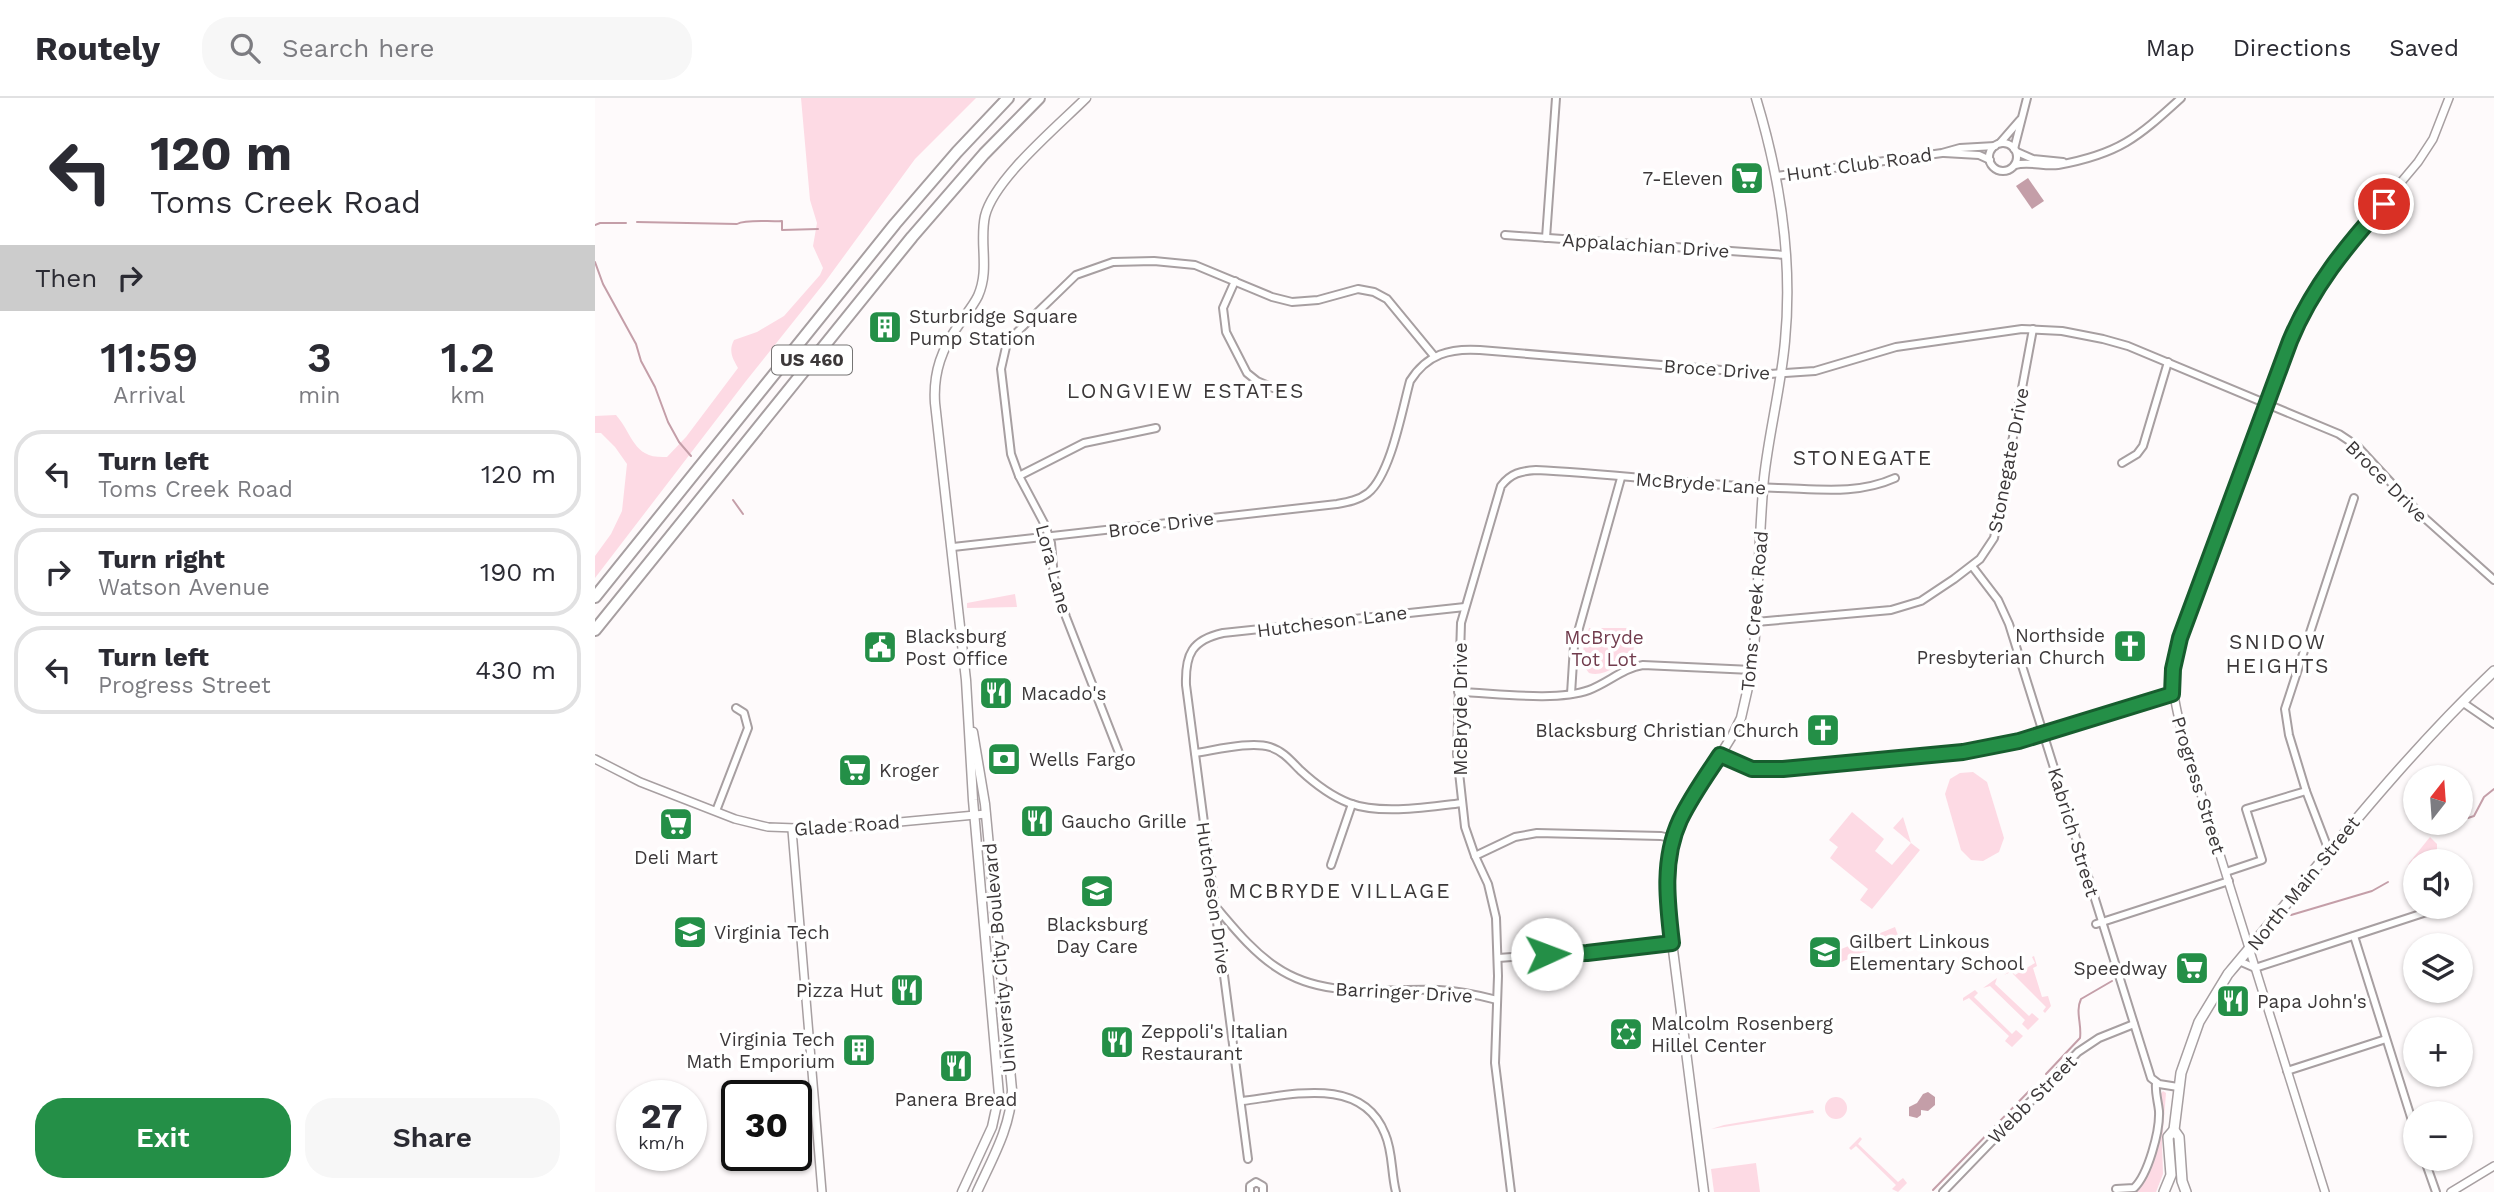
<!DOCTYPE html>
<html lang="en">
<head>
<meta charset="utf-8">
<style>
	:root { --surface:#fff; --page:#f7f7f7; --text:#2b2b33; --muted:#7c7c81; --line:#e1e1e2; --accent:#248f47 }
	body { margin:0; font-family:"Work Sans",sans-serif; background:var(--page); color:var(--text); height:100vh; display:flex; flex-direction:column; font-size:26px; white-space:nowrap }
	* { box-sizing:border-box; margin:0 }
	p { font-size:23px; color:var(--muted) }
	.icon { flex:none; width:38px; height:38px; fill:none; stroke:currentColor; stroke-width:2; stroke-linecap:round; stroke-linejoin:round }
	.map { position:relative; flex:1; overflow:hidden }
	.sheet { display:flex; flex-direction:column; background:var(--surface); width:595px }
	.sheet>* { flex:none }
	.guide { background:#fff; color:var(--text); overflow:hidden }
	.needle { width:46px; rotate:17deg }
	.buttons { position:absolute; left:1808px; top:667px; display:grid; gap:14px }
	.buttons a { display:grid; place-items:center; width:70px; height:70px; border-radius:50%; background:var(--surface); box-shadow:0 2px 5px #0004; font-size:35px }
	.speed { position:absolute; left:21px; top:982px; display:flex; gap:14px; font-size:35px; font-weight:700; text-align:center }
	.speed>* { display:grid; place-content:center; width:91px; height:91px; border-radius:50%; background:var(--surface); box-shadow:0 2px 5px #0004; line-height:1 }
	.speed small { font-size:18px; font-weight:400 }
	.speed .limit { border:4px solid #111; border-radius:10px; background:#fff; color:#111 }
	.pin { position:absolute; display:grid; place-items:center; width:60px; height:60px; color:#fff; margin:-30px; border:4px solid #fff; border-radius:50%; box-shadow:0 2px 7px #0007 }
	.me { position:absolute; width:77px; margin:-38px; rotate:88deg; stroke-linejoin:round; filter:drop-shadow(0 0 5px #0008) }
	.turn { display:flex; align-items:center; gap:24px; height:147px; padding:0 35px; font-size:32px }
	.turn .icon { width:91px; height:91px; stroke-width:2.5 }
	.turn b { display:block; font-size:49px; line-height:60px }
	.then { display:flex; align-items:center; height:66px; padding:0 35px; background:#0003; gap:14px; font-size:26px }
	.eta { display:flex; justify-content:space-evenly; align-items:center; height:119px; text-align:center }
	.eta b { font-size:42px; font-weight:600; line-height:49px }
	.button { display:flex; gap:14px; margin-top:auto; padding:14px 35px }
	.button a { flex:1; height:80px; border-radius:28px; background:var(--accent); color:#fff; font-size:28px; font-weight:600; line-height:80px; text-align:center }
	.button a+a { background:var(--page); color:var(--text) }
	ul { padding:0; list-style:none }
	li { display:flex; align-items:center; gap:21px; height:88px; margin:0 14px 10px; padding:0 21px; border:4px solid var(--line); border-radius:28px }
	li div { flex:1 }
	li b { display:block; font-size:26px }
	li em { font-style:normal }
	header { display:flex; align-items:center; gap:42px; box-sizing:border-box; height:98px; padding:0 35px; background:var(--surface); border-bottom:2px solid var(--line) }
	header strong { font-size:33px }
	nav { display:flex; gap:38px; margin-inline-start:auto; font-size:24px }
	.search { width:490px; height:63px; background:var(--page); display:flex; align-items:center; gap:18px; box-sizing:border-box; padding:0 24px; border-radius:28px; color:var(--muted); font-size:26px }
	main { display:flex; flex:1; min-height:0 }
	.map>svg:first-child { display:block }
</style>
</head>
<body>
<header>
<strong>Routely</strong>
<div class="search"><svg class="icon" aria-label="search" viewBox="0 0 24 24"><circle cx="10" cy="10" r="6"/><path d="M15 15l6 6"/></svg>Search here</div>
<nav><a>Map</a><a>Directions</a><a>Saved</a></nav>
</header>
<main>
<section class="sheet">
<div class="guide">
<div class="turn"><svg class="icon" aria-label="left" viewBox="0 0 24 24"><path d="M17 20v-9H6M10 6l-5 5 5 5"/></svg><div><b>120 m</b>Toms Creek Road</div></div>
<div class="then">Then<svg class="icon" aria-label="right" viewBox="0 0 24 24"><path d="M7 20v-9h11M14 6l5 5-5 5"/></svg></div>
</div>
<div class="eta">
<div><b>11:59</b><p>Arrival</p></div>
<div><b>3</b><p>min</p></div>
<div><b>1.2</b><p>km</p></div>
</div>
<ul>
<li><svg class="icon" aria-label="left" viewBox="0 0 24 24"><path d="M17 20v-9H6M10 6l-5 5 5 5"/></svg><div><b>Turn left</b><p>Toms Creek Road</p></div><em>120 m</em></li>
<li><svg class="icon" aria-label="right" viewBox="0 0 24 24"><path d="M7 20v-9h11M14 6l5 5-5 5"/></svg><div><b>Turn right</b><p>Watson Avenue</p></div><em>190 m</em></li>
<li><svg class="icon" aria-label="left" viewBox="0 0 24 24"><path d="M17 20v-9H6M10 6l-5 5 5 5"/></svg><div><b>Turn left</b><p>Progress Street</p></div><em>430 m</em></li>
</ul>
<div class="button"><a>Exit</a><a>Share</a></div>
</section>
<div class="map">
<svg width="1899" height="1094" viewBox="0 0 1899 1094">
	<rect width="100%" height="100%" fill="#fefafb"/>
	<g fill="#fddae4">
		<path d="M206 0H381L320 61 230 184 151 283 0 480V458L16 436 27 413 32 366 20 349 6 335H0V318L21 317C39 338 38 361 72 359L91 339 143 270C138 261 133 253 139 242L162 234 189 218 225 177 228 170 218 148 222 125 215 102Z"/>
		<path d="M420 496 422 509 372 510V505Z"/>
		<path d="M994 530H1038L1039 561C1023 565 1009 580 994 575L985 563Z"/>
		<path d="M1378 674 1392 684 1409 740 1404 754 1388 763 1376 762 1366 752 1350 696 1355 681 1365 675Z"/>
		<path d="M1257 714 1289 741 1280 753 1297 767 1316 745 1298 730 1308 719 1316 745 1325 752 1277 811 1265 802 1273 791 1235 760 1243 749 1234 742Z"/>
		<path d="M1835 739 1842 746V763H1820V778H1816L1812 771 1814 765Z"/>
		<path d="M1300 829 1304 840 1239 867 1234 856Z"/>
		<path d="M1439 858 1442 868 1438 870 1447 899 1453 898 1456 908 1450 915 1448 913 1451 909 1416 874 1409 877 1417 872 1420 877 1440 865 1437 859Z"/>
		<path d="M1402 880 1400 886 1434 918 1437 915 1444 921 1433 932 1427 926 1430 922 1395 888 1388 890Z"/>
		<path d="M1380 892 1383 895 1379 899 1417 936 1421 932 1428 938 1417 949 1410 943 1414 938 1374 900 1368 903V900Z"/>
		<path d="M1568 993 1571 995 1567 1045 1568 1076 1561 1094H1541C1561 1075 1572 1024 1564 998Z"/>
		<circle cx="1241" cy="1010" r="11"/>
		<path d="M1218 1012 1219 1015 1116 1031 1129 1027Z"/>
		<path d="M1265 1039 1267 1041 1263 1046 1303 1084 1308 1080 1312 1085 1303 1094 1297 1091 1301 1087 1261 1048 1256 1052 1254 1050Z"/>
		<path d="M1161 1065 1165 1094H1119L1116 1071Z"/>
	</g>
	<g fill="#c49ea8">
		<path d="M1433 80 1449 103 1437 111 1421 88Z"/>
		<path d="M1333 994 1340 999V1007L1333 1013 1326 1012V1017L1322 1020 1314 1018V1009L1322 1005 1328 996Z"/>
	</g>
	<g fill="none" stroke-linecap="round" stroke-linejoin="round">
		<g stroke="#c49ea8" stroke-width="2">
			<path d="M42 124 142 126C151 121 175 124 187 123V132L223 131"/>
			<path d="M0 127 5 125H31"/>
			<path d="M0 164 8 186 41 246 46 263 60 289 73 324 84 344 96 358"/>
			<path d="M138 402 148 416"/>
			<path d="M1873 720 1879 718 1889 699 1899 691"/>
			<path d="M1696 817 1777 793 1793 784"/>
			<path d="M1451 976 1485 940C1487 926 1480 914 1486 901L1517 883"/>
			<path d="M1338 1092 1438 989"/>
		</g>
		<g stroke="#a79fa1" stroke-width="10">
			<g id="minor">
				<path d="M1405 45 1425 22"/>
				<circle cx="1408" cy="59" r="14"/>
				<path d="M1419 51 1432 0"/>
				<path d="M1422 54 1438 61 1468 64"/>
				<path d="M1349 55 1384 57 1395 62"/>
				<path d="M1420 67C1434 63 1449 69 1463 67 1524 56 1542 40 1586 0"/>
				<path d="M1181 78 1347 55 1365 50 1400 48"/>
				<path d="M910 137 1191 157"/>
				<path d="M951 140 961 0"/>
				<path d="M640 183 628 210 631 234 652 275 662 283 678 290"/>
				<path d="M1527 365 1542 356 1548 348 1573 264"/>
				<path d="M424 378 489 345 561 330"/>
				<path d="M358 449 742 406C753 404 764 402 773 395 796 376 807 312 815 283 832 256 855 250 885 252L1175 276 1220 273 1301 249 1427 231 1467 233 1508 241 1533 248 1744 336 1762 348 1824 415 1899 482"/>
				<path d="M1377 468 1403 502 1414 526 1556 980 1564 986 1583 989"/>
				<path d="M1161 524 1296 512 1326 503 1359 481 1385 461 1399 440 1402 425 1438 231"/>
				<path d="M863 594C900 595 961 604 994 592 1013 585 1028 570 1048 567L1157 572"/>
				<path d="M976 596 979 548 1026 380"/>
				<path d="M1867 604 1899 626"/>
				<path d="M600 655C621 652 656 643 675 649 688 653 696 663 705 672 719 685 736 698 754 705 785 717 834 709 867 705"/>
				<path d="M1125 657C1165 680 1205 670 1250 667 1302 662 1357 659 1409 647 1466 634 1521 613 1577 596"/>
				<path d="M526 660 471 519 459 480 456 445 450 427 424 378 416 356 406 271 411 249 416 240 481 177 518 164 559 163 600 167 677 199 697 204 723 202 763 191 779 194 792 201 839 258"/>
				<path d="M121 713 153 630 149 615 141 610"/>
				<path d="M1734 753 1711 693 1694 637 1690 611 1759 400"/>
				<path d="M880 758 920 739 942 735 1066 738 1079 741"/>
				<path d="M736 767 757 706"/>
				<path d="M1631 774 1667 762 1651 711 1711 693"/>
				<path d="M620 808C639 830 657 853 681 869 729 902 789 890 844 892 864 893 883 897 902 902"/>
				<path d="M1501 826 1634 783"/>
				<path d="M1759 838 1820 1032"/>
				<path d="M903 860 992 854 1077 844"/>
				<path d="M1644 863 1660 870 1850 808"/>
				<path d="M1692 973 1791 941"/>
				<path d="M647 1003C696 997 767 977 790 1036 798 1054 796 1075 801 1094"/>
				<path d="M1829 1060 1841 1094"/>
				<path d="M653 1061 591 587C590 556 597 542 628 535L870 509"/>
				<path d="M1521 1091 1539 1090C1553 1077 1565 1033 1564 1013 1563 1003 1560 995 1561 985"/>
				<path d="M655 1094V1088L661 1084 668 1088V1094"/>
				<path d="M916 1094 900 965 903 878 901 820 893 786 880 758 870 729 862 656 866 525 906 388C916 375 926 373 941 372 1022 376 1102 387 1183 390 1223 391 1262 397 1300 380"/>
				<path d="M1348 1094 1483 954 1504 940 1539 926"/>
			</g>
		</g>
		<g stroke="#a79fa1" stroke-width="10">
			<g id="tertiary">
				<path d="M0 661 45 684 140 721 173 729 229 731 391 716"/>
				<path d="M197 732 227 1094"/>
				<path d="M1730 1094 1588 638C1578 599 1573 580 1585 540L1692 249 1706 217 1744 158 1823 64 1838 41 1854 0"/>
				<path d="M1856 1094 1899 1068"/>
			</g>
		</g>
		<g stroke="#a79fa1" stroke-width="11">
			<g id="secondary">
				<path d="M378 634 390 706 417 992C416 1029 397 1061 382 1094"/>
				<path d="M367 1094 397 1029 404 997 378 702 371 582 340 305C338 274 347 250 365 225 371 216 378 208 383 198 395 171 384 145 390 118 399 81 463 28 491 0"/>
				<path d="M1109 1094 1077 844 1072 797 1073 769 1081 735 1087 719 1137 638 1146 620 1157 572C1164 508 1163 444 1169 380 1174 334 1186 289 1190 243 1198 160 1185 79 1161 0"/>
			</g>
		</g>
		<g stroke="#a79fa1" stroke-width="12">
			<g id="primary">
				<path d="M1569 1094 1576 1077 1573 1039 1579 1032"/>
				<path d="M1591 1094 1587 1083 1584 1039 1579 1032 1586 975 1604 924 1633 876C1720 773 1801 666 1899 573"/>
			</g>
		</g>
		<g stroke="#a79fa1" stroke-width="14">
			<g id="motorway">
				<path d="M0 499 300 126 362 54 413 0"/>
				<path d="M0 532 317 139 389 56 444 0"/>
			</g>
		</g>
		<use href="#minor" stroke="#fff" stroke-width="6"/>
		<use href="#tertiary" stroke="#fff" stroke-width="7"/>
		<use href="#secondary" stroke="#fff" stroke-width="8"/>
		<use href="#primary" stroke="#fff" stroke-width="9"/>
		<use href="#motorway" stroke="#fff" stroke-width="10"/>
	</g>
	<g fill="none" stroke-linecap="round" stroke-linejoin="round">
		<g stroke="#175d2e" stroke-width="18">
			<path id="route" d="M952 856 992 855 1077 845C1072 803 1067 761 1085 722 1096 699 1111 678 1125 657L1157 671H1188L1368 654 1424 643 1577 596 1578 571 1585 540 1695 243C1717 190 1751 148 1789 106"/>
		</g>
		<use href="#route" stroke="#248f47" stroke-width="12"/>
	</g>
	<defs>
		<g id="supermarket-square" transform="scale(1.75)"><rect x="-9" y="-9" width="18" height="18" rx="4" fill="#248f47" stroke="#fff"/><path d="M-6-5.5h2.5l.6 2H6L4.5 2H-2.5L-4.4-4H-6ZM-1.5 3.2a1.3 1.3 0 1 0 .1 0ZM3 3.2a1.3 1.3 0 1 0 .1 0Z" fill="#fff"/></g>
		<g id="building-square" transform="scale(1.75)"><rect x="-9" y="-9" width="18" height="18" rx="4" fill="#248f47" stroke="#fff"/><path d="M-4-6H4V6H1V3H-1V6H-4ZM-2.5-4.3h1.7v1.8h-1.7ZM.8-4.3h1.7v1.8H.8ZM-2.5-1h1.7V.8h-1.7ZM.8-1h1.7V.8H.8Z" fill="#fff"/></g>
		<g id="church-square" transform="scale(1.75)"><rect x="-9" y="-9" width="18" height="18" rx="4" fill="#248f47" stroke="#fff"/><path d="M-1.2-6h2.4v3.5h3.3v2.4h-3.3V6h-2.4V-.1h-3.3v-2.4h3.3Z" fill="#fff"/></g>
		<g id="civic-square" transform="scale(1.75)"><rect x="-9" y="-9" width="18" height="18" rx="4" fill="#248f47" stroke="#fff"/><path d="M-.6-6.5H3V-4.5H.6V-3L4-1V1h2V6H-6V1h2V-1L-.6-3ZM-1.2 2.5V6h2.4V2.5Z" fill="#fff"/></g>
		<g id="restaurant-square" transform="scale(1.75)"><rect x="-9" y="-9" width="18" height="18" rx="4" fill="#248f47" stroke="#fff"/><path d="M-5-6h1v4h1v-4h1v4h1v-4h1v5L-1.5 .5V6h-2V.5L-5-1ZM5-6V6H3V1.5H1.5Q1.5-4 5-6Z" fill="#fff"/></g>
		<g id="bank-square" transform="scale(1.75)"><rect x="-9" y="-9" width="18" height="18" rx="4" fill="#248f47" stroke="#fff"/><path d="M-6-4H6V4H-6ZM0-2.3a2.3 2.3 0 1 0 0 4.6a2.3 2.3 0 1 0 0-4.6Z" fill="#fff"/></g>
		<g id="school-square" transform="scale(1.75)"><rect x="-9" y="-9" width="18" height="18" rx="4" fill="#248f47" stroke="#fff"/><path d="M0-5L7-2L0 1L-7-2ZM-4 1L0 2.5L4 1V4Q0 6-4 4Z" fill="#fff"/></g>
		<g id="university-square" transform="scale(1.75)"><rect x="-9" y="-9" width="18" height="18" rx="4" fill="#248f47" stroke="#fff"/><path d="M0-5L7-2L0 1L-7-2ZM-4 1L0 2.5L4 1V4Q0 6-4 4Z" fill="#fff"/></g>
		<g id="synagogue-square" transform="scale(1.75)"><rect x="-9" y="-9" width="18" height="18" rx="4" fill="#248f47" stroke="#fff"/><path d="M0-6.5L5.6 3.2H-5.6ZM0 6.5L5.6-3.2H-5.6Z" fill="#fff"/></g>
	</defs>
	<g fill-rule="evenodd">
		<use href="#supermarket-square" x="1152" y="80"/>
		<use href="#building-square" x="290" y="229"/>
		<use href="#church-square" x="1535" y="548"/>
		<use href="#civic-square" x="285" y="549"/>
		<use href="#restaurant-square" x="401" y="595"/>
		<use href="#church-square" x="1228" y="632"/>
		<use href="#bank-square" x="409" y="661"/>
		<use href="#supermarket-square" x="260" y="672"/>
		<use href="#restaurant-square" x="442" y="723"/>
		<use href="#supermarket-square" x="81" y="726"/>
		<use href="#school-square" x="502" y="793"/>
		<use href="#university-square" x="95" y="834"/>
		<use href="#school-square" x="1230" y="854"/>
		<use href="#supermarket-square" x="1597" y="870"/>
		<use href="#restaurant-square" x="312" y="892"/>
		<use href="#restaurant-square" x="1638" y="903"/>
		<use href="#synagogue-square" x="1031" y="936"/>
		<use href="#restaurant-square" x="522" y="944"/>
		<use href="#building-square" x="264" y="952"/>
		<use href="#restaurant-square" x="361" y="968"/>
	</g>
	<g text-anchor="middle" stroke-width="7" stroke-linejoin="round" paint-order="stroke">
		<rect fill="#fff" stroke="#767474" stroke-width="2" x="177" y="247.5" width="80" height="29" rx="5"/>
		<g font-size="18" font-weight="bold" fill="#3c3839">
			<text x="217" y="268">US 460</text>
		</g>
		<g font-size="19" fill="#3c3839" stroke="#fff">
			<text transform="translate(1264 66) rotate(-8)" y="7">Hunt Club Road</text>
			<text transform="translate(1051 147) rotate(4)" y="7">Appalachian Drive</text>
			<text transform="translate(1122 271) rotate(4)" y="7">Broce Drive</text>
			<text transform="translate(1413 362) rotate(-79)" y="7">Stonegate Drive</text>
			<text transform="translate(1792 383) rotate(45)" y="7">Broce Drive</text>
			<text transform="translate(1106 385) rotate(4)" y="7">McBryde Lane</text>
			<text transform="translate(566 426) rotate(-7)" y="7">Broce Drive</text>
			<text transform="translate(459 471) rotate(75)" y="7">Lora Lane</text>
			<text transform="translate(1159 513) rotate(-85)" y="7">Toms Creek Road</text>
			<text transform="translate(737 523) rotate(-7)" y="7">Hutcheson Lane</text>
			<text transform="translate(865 611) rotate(-90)" y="7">McBryde Drive</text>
			<text transform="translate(1604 687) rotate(73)" y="7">Progress Street</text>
			<text transform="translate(252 727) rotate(-4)" y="7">Glade Road</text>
			<text transform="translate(1479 734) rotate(73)" y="7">Kabrich Street</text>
			<text transform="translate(1708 785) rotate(-51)" y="7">North Main Street</text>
			<text transform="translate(619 800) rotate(82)" y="7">Hutcheson Drive</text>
			<text transform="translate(404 860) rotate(-95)" y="7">University City Boulevard</text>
			<text transform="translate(809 894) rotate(3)" y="7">Barringer Drive</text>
			<text transform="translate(1437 1001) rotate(-45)" y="7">Webb Street</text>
		</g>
		<g font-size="19" fill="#3c3839" stroke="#fff" text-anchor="start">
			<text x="1128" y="87" text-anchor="end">7-Eleven</text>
			<text x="314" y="225">Sturbridge Square<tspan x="314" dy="22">Pump Station</tspan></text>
			<text x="1510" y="544" text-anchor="end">Northside<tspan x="1510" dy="22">Presbyterian Church</tspan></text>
			<text x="310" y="545">Blacksburg<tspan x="310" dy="22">Post Office</tspan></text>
			<text x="426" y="602">Macado's</text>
			<text x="1204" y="639" text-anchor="end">Blacksburg Christian Church</text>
			<text x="434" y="668">Wells Fargo</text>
			<text x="284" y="679">Kroger</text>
			<text x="466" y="730">Gaucho Grille</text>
			<text x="81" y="766" text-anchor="middle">Deli Mart</text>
			<text x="502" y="833" text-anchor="middle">Blacksburg<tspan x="502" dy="22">Day Care</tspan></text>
			<text x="119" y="841">Virginia Tech</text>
			<text x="1254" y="850">Gilbert Linkous<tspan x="1254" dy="22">Elementary School</tspan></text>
			<text x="1572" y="877" text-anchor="end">Speedway</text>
			<text x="288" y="899" text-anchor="end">Pizza Hut</text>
			<text x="1662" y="910">Papa John's</text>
			<text x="1056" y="932">Malcolm Rosenberg<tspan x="1056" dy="22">Hillel Center</tspan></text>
			<text x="546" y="940">Zeppoli's Italian<tspan x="546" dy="22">Restaurant</tspan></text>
			<text x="240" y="948" text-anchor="end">Virginia Tech<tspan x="240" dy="22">Math Emporium</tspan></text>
			<text x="361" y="1008" text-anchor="middle">Panera Bread</text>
		</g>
		<g font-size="19" fill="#713c4d" stroke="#fff">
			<text x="1009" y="546">McBryde<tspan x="1009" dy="22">Tot Lot</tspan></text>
		</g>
		<g font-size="21" letter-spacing="2" fill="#3c3839" stroke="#fff">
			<text x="591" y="300">LONGVIEW ESTATES</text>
			<text x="1268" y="367">STONEGATE</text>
			<text x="1683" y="551">SNIDOW<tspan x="1683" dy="24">HEIGHTS</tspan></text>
			<text x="745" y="800">MCBRYDE VILLAGE</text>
		</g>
	</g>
</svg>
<div class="buttons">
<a><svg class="needle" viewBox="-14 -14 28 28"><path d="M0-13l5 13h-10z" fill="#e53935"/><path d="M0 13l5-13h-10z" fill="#7c7c81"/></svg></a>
<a><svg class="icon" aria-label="sound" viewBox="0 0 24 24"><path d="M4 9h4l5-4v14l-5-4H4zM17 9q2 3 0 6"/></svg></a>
<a><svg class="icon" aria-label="layers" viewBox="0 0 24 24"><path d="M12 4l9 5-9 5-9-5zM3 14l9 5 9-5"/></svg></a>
<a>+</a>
<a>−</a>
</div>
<div class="speed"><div>27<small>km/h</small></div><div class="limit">30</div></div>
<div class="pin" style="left:1789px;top:106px;background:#d93025"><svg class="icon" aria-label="arrive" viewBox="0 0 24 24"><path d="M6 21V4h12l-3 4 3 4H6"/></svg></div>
<svg class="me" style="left:952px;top:856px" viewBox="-20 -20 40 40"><circle r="19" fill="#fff"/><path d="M0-13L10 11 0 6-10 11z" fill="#248f47"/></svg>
</div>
</main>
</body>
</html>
